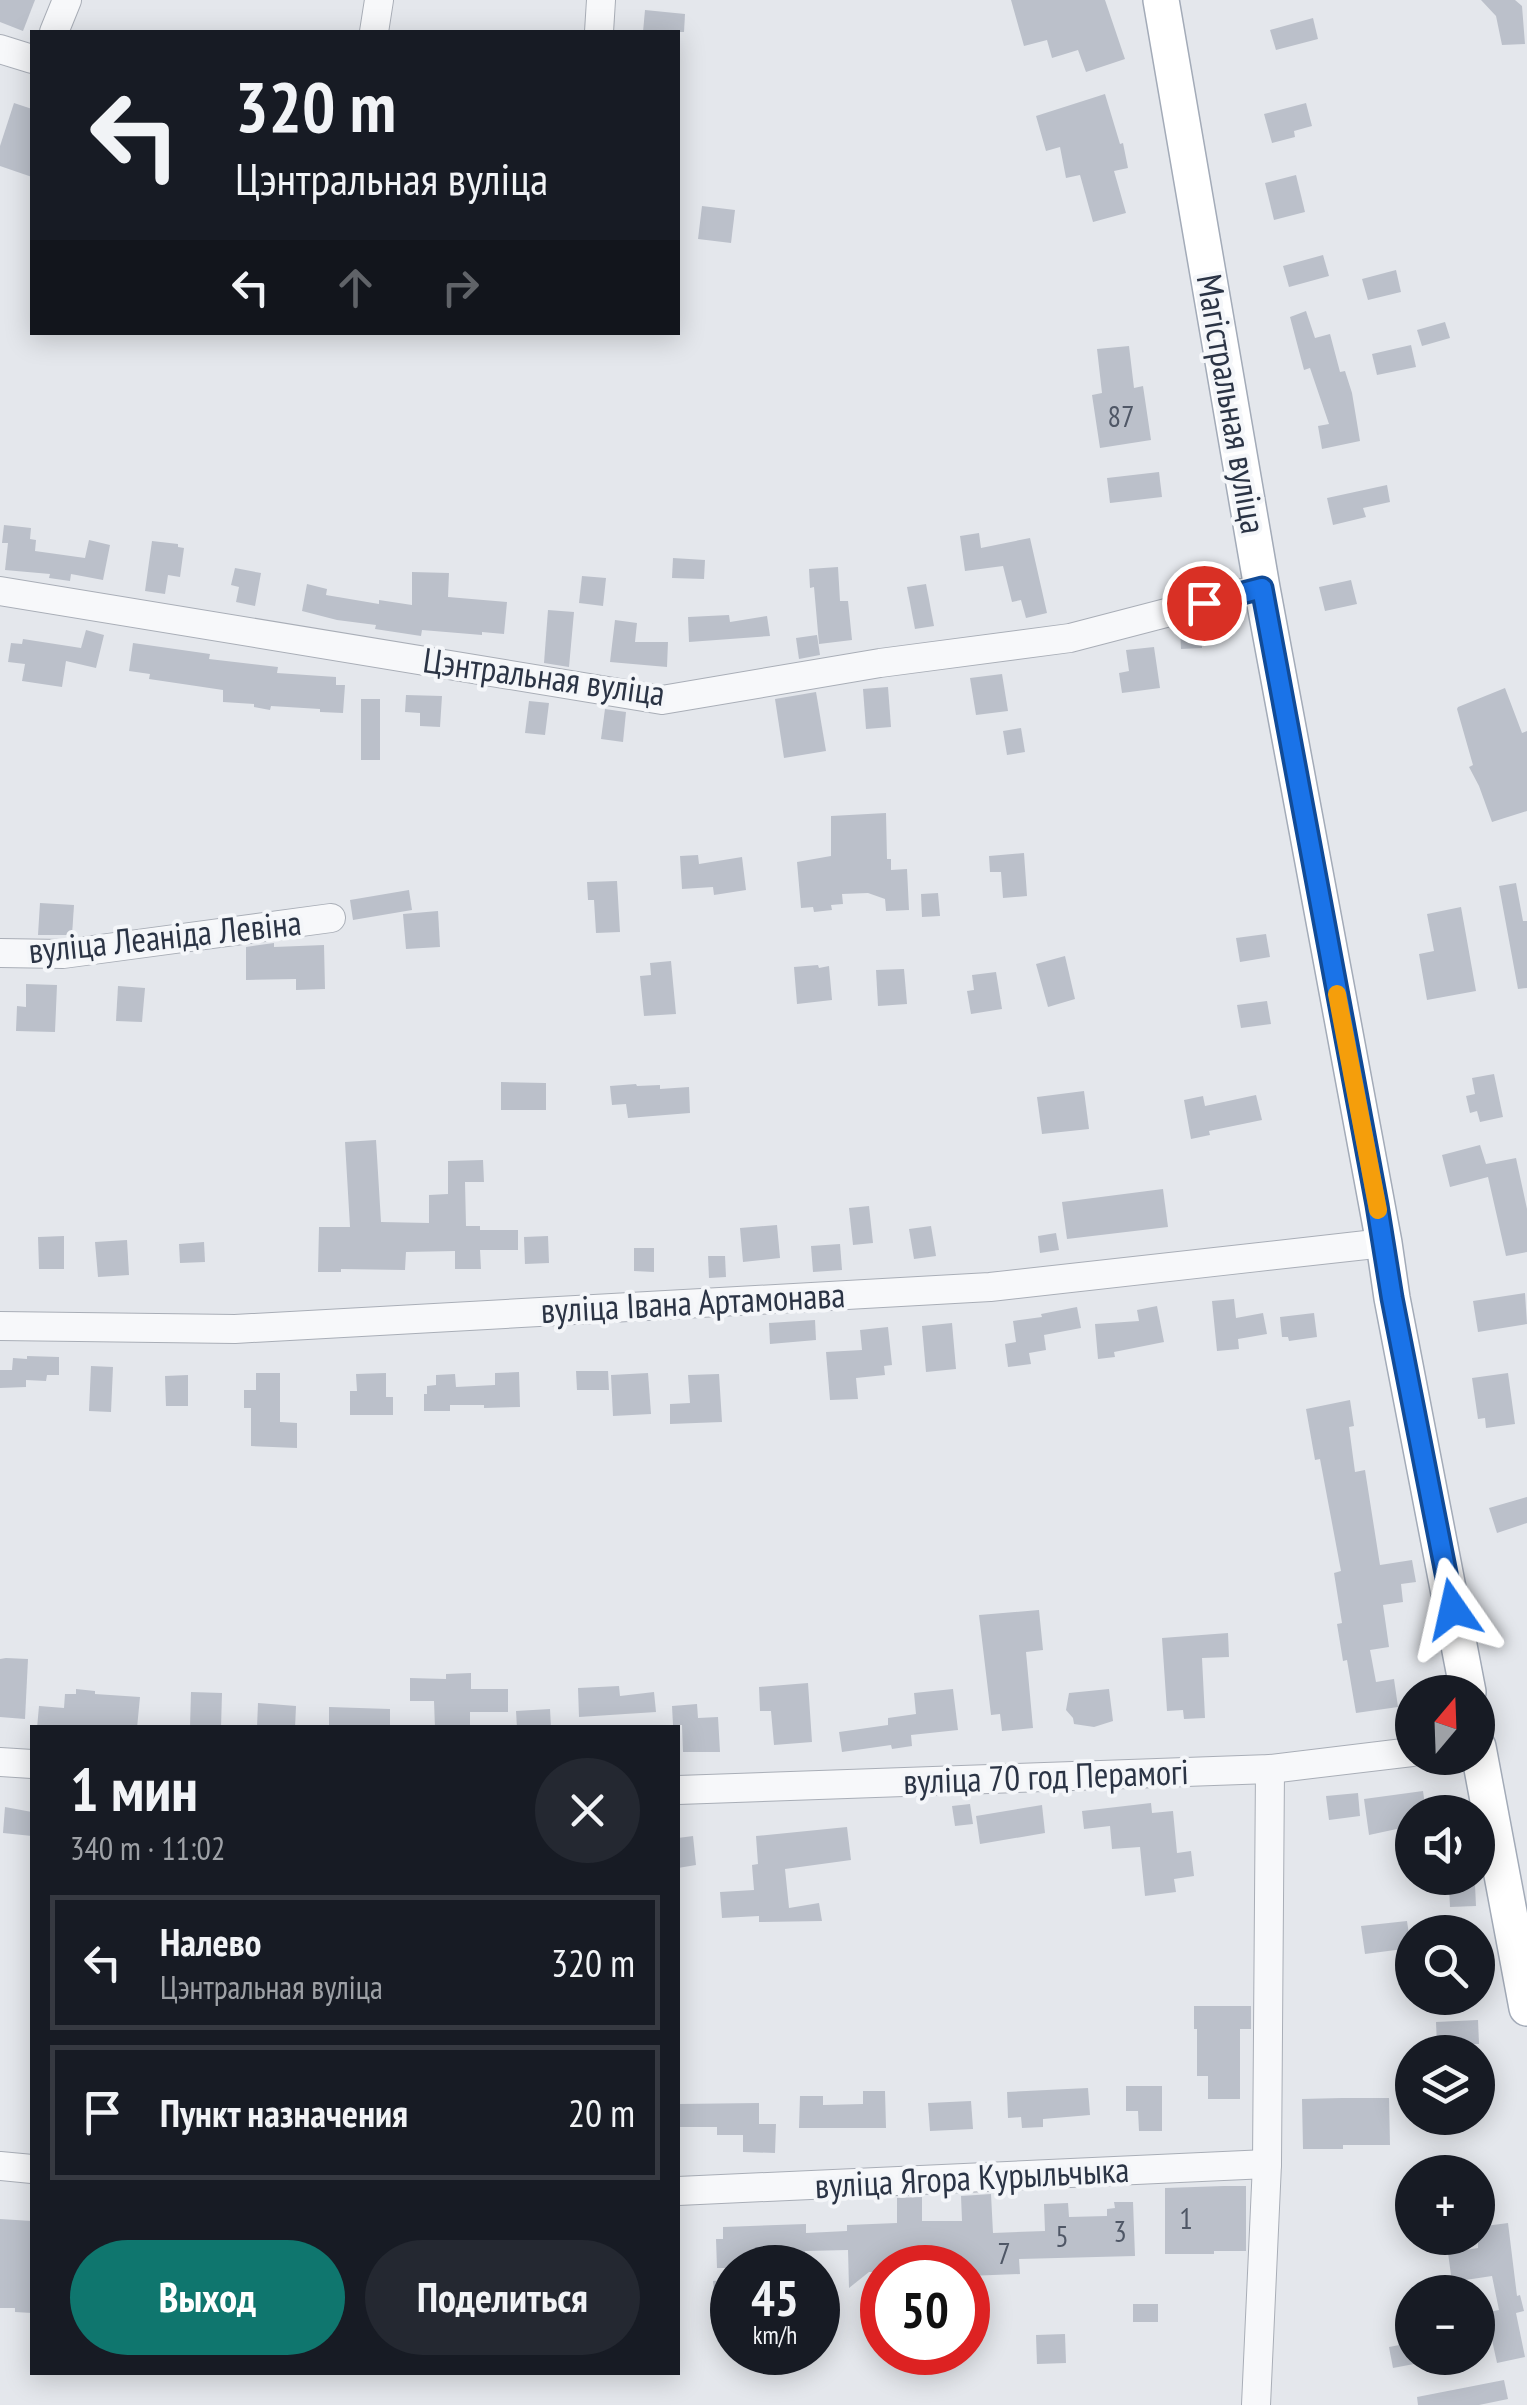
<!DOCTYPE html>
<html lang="ru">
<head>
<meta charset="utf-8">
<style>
	:root { --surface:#171b24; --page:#242831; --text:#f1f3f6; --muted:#9ea1a6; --line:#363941; --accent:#0f766e }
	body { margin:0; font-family:"PT Sans Narrow",sans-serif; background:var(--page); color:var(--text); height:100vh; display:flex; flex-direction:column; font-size:38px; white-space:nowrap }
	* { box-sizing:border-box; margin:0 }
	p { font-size:32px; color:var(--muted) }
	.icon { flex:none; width:55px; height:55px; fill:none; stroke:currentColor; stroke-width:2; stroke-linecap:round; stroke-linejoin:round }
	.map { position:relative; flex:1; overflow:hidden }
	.panel { position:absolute; left:30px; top:1725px; width:650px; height:650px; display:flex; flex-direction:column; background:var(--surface); border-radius:0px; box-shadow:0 5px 25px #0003 }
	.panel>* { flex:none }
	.top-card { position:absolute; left:30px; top:30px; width:650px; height:305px; border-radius:0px; box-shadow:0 5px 25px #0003; background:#171b24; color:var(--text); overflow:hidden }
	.needle { width:65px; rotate:19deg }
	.tools { position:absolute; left:1395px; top:1675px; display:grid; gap:20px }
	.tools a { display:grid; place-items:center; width:100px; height:100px; border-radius:50%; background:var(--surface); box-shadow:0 5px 25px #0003; font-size:50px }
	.speed { position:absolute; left:710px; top:2245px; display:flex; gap:20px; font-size:50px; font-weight:700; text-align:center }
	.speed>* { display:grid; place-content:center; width:130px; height:130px; border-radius:50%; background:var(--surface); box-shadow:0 5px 25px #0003; line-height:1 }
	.speed small { font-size:25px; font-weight:400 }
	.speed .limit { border:15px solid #d22; background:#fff; color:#111 }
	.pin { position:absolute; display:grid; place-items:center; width:85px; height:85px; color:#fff; margin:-42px; border:5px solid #fff; border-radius:50%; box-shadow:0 2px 10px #0007 }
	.me { position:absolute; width:110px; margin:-55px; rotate:349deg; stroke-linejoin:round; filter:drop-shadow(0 0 8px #0008) }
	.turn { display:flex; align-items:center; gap:35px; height:210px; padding:0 40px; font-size:45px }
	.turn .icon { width:130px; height:130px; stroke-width:2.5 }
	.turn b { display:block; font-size:70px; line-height:85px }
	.lanes { display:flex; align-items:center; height:95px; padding:0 40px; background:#0003; justify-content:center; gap:50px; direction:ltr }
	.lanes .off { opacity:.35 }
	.round { display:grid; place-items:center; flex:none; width:105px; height:105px; border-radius:52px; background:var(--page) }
	.summary { display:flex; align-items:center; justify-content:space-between; height:170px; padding:0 40px }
	h1 { font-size:60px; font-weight:700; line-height:75px }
	.button { display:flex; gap:20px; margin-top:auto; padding:20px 40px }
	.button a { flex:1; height:115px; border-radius:60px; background:var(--accent); color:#fff; font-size:40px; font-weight:700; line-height:115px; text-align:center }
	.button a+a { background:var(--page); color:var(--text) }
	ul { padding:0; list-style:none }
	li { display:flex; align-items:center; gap:30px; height:135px; margin:0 20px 15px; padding:0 20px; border:5px solid var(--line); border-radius:0px }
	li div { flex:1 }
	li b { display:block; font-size:38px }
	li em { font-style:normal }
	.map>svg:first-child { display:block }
</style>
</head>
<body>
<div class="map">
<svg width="1527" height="2405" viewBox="0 0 1527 2405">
	<rect width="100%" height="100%" fill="#e4e7ec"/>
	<g fill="#bbc0ca">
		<path d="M0 0H35L23 31 0 22Z"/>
		<path d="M1011 0H1105L1125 59 1086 72 1078 50 1052 58 1047 40 1024 46Z"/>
		<path d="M1481 0H1515L1522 6 1525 44 1502 45 1496 16Z"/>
		<path d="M645 10 685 14 684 32H643Z"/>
		<path d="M1313 18 1318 39 1276 50 1270 30Z"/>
		<path d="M1105 94 1120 144 1123 143 1128 168 1114 171 1126 213 1093 222 1080 175 1066 178 1060 147 1046 151 1036 116Z"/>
		<path d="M14 103 32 109V177L0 166V146Z"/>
		<path d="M1306 103 1312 126 1294 131 1295 137 1272 143 1264 114Z"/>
		<path d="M1296 175 1305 212 1274 220 1265 183Z"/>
		<path d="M702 206 735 210 731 243 698 239Z"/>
		<path d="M1323 255 1329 276 1289 287 1283 266Z"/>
		<path d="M1396 270 1401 292 1368 300 1362 279Z"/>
		<path d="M1306 311 1315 338 1330 334 1340 372 1345 371 1352 393 1360 441 1322 449 1318 426 1329 424 1310 368 1304 370 1290 317Z"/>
		<path d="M1445 322 1450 338 1422 346 1417 330Z"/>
		<path d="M1411 345 1416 367 1377 375 1372 354Z"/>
		<path d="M1129 346 1134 388 1143 386 1151 440 1100 448 1092 395 1102 393 1097 349Z"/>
		<path d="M1159 472 1162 497 1110 503 1107 478Z"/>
		<path d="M1387 485 1390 502 1363 508 1366 517 1333 525 1327 498Z"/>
		<path d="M4 525 31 528 30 539 36 540 35 551 85 558 89 540 110 545 103 580 71 574 70 581 49 578 50 574 5 570 8 543H2Z"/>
		<path d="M979 533 981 548 1030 538 1047 613 1026 618 1021 600 1012 602 1003 566 965 571 960 536Z"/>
		<path d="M152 541 178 544V547L184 548 180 577 168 575 165 594 145 591Z"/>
		<path d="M673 558 705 560 704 579 672 578Z"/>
		<path d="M838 567 840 601H848L852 640 819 644 814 587 810 588 809 569Z"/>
		<path d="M235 568 261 573 255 606 236 602 239 587 231 585Z"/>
		<path d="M412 572 449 573 448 597 507 602 504 634 482 632V635L422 630 421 636 375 629 376 625 337 620 302 611 307 584 327 589 326 595 379 604V600L412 605Z"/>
		<path d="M582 576 606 578 603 606 579 603Z"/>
		<path d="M1351 580 1357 604 1325 611 1319 587Z"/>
		<path d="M926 584 934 626 915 629 907 587Z"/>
		<path d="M548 610 574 612 569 667 544 663Z"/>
		<path d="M729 615 730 622 767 616 770 636 689 642 688 617Z"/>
		<path d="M615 620 637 623 635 642H668L667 667 610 662Z"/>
		<path d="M1201 627 1202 648 1181 649 1180 628Z"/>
		<path d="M86 630 104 635 96 668 66 661 62 687 22 681 25 664 8 662 11 643 22 644 23 639 81 648Z"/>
		<path d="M817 635 820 655 799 659 796 638Z"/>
		<path d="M133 643 210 654 209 659 278 667 277 673 336 677V685H345L343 713 320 712V709L271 706 270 710 254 707V704L223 702V690L149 679 150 674 129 671Z"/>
		<path d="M1154 647 1160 688 1122 693 1119 673 1129 671 1126 650Z"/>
		<path d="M1002 674 1008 711 976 715 970 678Z"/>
		<path d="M888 687 891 727 866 729 863 689Z"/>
		<path d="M1505 688 1522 733 1527 731V811L1492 822 1479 786 1469 767 1473 765 1457 709 1458 707Z"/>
		<path d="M816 692 826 751 784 758 775 699Z"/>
		<path d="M406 695 442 696 440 727 420 726V713L405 712Z"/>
		<rect x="361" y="699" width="19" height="61"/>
		<path d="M529 701 549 703 545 735 525 733Z"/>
		<path d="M605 709 626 712 623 742 601 739Z"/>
		<path d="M1021 728 1025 752 1007 755 1003 731Z"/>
		<path d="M886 813 887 859H891V870L907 869 909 910 886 911 885 899 868 893 842 894 843 904 831 905 832 910 814 912 813 907 801 908 797 862 831 856V816Z"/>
		<path d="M1024 853 1027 896 1003 898 1001 872H990L989 856Z"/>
		<path d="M698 855 699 864 742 857 746 890 714 895 713 887 682 889 680 856Z"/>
		<path d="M617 881 620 932 596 933 594 900H588L587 882Z"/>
		<path d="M1516 883 1523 921H1527V988L1518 989 1499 886Z"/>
		<path d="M409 890 412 910 353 920 350 900Z"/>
		<path d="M938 893 940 916 922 917 921 894Z"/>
		<path d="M40 903 74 905 72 935H38Z"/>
		<path d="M1461 907 1476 991 1427 1000 1419 954 1434 951 1427 914Z"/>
		<path d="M438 911 440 947 406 949 403 914Z"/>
		<path d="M1266 934 1270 957 1240 962 1236 938Z"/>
		<path d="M274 943V947L324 945 325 989 296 990V979L246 980V947Z"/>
		<path d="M1065 956 1075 999 1048 1007 1036 964Z"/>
		<path d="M671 961 676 1014 644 1016 640 976 651 975 650 963Z"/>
		<path d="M818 965 819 968 829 966 832 1000 797 1004 794 967Z"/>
		<path d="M904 969 907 1004 878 1006 876 970Z"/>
		<path d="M996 972 1002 1009 971 1014 967 991 974 990 972 975Z"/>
		<path d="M26 984 57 985 55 1032 16 1031 17 1006 26 1007Z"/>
		<path d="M118 986 145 988 142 1022 116 1021Z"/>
		<path d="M1267 1001 1271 1024 1241 1028 1237 1005Z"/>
		<path d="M1494 1074 1503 1117 1480 1122 1477 1111 1470 1113 1466 1096 1475 1094 1472 1078Z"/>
		<path d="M501 1082 546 1083V1110H501Z"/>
		<path d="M636 1084 637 1086 660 1085V1089L689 1087 690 1113 628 1118 626 1104 612 1105 610 1086Z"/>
		<path d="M1084 1091 1089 1129 1042 1134 1037 1097Z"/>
		<path d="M1256 1095 1262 1120 1209 1131 1210 1135 1191 1139 1184 1100 1203 1096 1205 1106Z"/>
		<path d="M376 1140 381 1222 429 1223V1195L448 1194V1161L483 1160 484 1182H465L466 1226H480V1230H518V1250H480L481 1269H455V1251L406 1252 405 1270 341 1269V1272H318L319 1227H350L345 1142Z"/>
		<path d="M1480 1145 1486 1164 1516 1158 1527 1209V1252L1506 1256 1488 1177 1450 1187 1442 1155Z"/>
		<path d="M1163 1189 1168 1227 1067 1239 1062 1202Z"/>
		<path d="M869 1206 873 1243 853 1245 849 1208Z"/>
		<path d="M777 1225 780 1258 743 1262 740 1228Z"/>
		<path d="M931 1226 936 1256 914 1259 909 1229Z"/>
		<path d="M1056 1233 1059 1250 1040 1253 1038 1236Z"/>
		<path d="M64 1236V1269H39L38 1237Z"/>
		<path d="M548 1236 549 1263 525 1264 524 1237Z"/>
		<path d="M127 1240 129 1275 98 1277 95 1242Z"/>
		<path d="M204 1242 205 1262 180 1263 179 1244Z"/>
		<path d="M840 1244 842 1270 813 1272 811 1246Z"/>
		<path d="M634 1248H654V1272L634 1271Z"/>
		<path d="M708 1256H725L726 1277 709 1278Z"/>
		<path d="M1525 1293 1527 1324 1478 1332 1473 1301Z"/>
		<path d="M1234 1299 1236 1318 1263 1313 1267 1334 1238 1339 1239 1349 1217 1351 1212 1301Z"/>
		<path d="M1157 1306 1164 1342 1114 1352 1115 1357 1098 1359 1095 1324 1139 1321 1137 1310Z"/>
		<path d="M1077 1307 1081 1328 1044 1335 1046 1350 1029 1353 1031 1364 1008 1367 1005 1344 1016 1342 1013 1321 1042 1317 1041 1314Z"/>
		<path d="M1314 1313 1317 1337 1289 1341 1288 1337H1282L1280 1317Z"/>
		<path d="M815 1320 816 1340 770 1344 769 1323Z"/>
		<path d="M952 1323 956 1369 926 1372 922 1326Z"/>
		<path d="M888 1327 892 1365 884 1366 885 1375 856 1378 858 1399 830 1400 826 1352 862 1350 860 1330Z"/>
		<path d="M27 1356 59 1357V1375H47L46 1381 26 1380V1387L0 1388V1370H12L13 1358 27 1359Z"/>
		<path d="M91 1366 113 1367 111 1412 89 1411Z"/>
		<path d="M576 1371H608L609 1390H577Z"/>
		<path d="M519 1372 520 1407 484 1408V1405H450V1411H424V1394H427V1386L436 1385V1375L455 1374 456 1387 495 1385V1373Z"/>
		<path d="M256 1373H280V1422L297 1423V1448L251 1446V1408H244V1390H256Z"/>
		<path d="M386 1373V1397H393V1415H350V1391H357L356 1374Z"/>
		<path d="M648 1373 651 1414 613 1416 611 1375Z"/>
		<path d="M1508 1373 1515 1424 1486 1428 1485 1418 1478 1419 1472 1378Z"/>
		<path d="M719 1374 722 1422 670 1424V1404L690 1403 688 1375Z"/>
		<path d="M188 1375V1406H166L165 1376Z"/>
		<path d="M1350 1400 1354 1426 1349 1427 1355 1472 1365 1470 1380 1565 1412 1560 1416 1582 1401 1584 1403 1602 1383 1605 1389 1647 1370 1650 1376 1682 1394 1679 1398 1707 1356 1713 1347 1660 1343 1661 1337 1624 1342 1623 1334 1573 1341 1571 1320 1459 1315 1460 1306 1409Z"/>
		<path d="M1527 1497V1523L1497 1533 1489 1508Z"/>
		<path d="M1039 1610 1043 1650 1026 1652 1033 1728 1002 1731 1000 1714 991 1715 979 1615Z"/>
		<path d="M1228 1633 1229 1657 1202 1658 1205 1718 1184 1719 1183 1710 1167 1711 1162 1638Z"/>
		<path d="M6 1658 28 1659 25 1719 0 1717V1659Z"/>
		<path d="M471 1673V1689H508V1712H470V1728H435L434 1701H410V1678L446 1679V1674Z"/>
		<path d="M808 1683 812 1742 774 1745 771 1711H760L759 1687Z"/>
		<path d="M619 1686 620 1696 654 1692 656 1712 579 1717 578 1688Z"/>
		<path d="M76 1689 95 1691V1694L140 1697 137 1728H37L39 1706 64 1708 65 1694H76Z"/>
		<path d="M953 1689 958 1730 911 1735 912 1746 892 1749 891 1745 842 1752 839 1732 888 1725V1718L916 1714 914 1693Z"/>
		<path d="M1109 1689 1113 1721 1094 1727 1074 1724 1073 1718 1066 1710 1069 1693Z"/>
		<path d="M191 1692 222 1693 221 1728H190Z"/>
		<path d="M258 1703 296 1706 295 1728H257Z"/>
		<path d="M697 1704 698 1718 718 1717 720 1752H683L682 1725H673L672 1706Z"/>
		<path d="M329 1707 390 1709V1728H329Z"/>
		<path d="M550 1709 551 1728H517L516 1711Z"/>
		<path d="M1423 1791 1426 1812H1412V1815L1405 1816 1406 1827 1369 1835 1364 1799Z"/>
		<path d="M1358 1793 1360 1816 1329 1820 1326 1796Z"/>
		<path d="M1151 1803 1152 1813 1173 1811 1177 1853 1191 1851 1194 1876 1174 1879 1176 1892 1145 1896 1140 1847 1112 1849 1110 1826 1084 1829 1082 1811Z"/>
		<path d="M970 1804 973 1824 955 1826 952 1806Z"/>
		<path d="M1042 1805 1045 1833 980 1844 976 1816Z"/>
		<path d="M5 1807 32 1812V1836L3 1833Z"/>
		<path d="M847 1827 851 1860 785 1869 789 1908 819 1903 822 1921 759 1922V1916L722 1918 720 1892 754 1890 752 1865 758 1864 756 1836Z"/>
		<path d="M693 1836 696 1865 678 1868V1838Z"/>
		<path d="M1475 1885 1476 1906 1450 1907 1449 1887Z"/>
		<path d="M1407 1921 1411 1948 1365 1954 1361 1926Z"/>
		<path d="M1194 2006H1251V2029H1240V2099H1208V2076H1197V2029H1194Z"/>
		<path d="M1478 2020 1479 2044 1437 2045 1436 2022Z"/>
		<path d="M1126 2086H1162V2131H1139L1138 2111H1126Z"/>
		<path d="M1088 2088 1090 2115 1043 2119V2127L1022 2128 1021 2117 1008 2118 1007 2092Z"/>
		<path d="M863 2091H885L886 2128H799L800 2096H823V2105L863 2104Z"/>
		<path d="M1342 2098H1389L1390 2145H1343V2149H1303L1302 2099Z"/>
		<path d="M971 2101 973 2129 930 2131 928 2103Z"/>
		<path d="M759 2103V2124H776L775 2153 743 2152V2135H717V2127H678V2104Z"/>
		<path d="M1224 2186H1246V2251H1214V2254H1165V2188Z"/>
		<path d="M991 2194 993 2233 1045 2231 1044 2204 1068 2203 1069 2217 1107 2216V2209L1115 2208 1114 2202H1133L1135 2256 1019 2259 1020 2274 968 2276V2268H882V2272H869L849 2288 848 2250 805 2251V2261L745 2264V2268H717L716 2239H723V2227L806 2224V2233L847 2231V2225L897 2223V2198L922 2197V2221H962L961 2196Z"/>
		<path d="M0 2219 32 2221V2313L15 2312V2308H0Z"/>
		<path d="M1508 2223 1517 2296 1520 2295 1524 2311 1516 2313 1525 2357 1497 2363 1492 2340 1478 2343V2314L1499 2310 1492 2276 1452 2282 1448 2253 1478 2248V2227Z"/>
		<path d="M732 2279V2298L715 2299 713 2281Z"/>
		<rect x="1133" y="2304" width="25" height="18"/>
		<path d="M1065 2334 1066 2363 1037 2364 1036 2335Z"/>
		<path d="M1410 2343 1414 2364 1393 2368 1389 2347Z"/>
		<path d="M1504 2380 1508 2399 1479 2405H1418L1417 2397Z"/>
	</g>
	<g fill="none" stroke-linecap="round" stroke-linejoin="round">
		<g stroke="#a9aeb7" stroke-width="30">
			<g id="minor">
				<path d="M54 32 67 0"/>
				<path d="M374 32 379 0"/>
				<path d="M599 32 601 0"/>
				<path d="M0 49 32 59"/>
				<path d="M0 591 662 700 880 663 1070 638 1262 588"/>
				<path d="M0 953 63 954 331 918"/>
				<path d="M0 1326 235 1329 990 1287 1384 1243"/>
				<path d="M0 1762 32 1764"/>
				<path d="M678 1790 1270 1769 1412 1752"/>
				<path d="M0 2166 32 2169"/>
				<path d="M678 2191 1267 2164"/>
				<path d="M1256 2405 1267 2164 1270 1769"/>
			</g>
		</g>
		<g stroke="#a3abb8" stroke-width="38">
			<g id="major">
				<path d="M1161 0 1262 588 1384 1243 1392 1298 1468 1692"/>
				<path d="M1478 1747 1527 2008"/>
			</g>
		</g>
		<use href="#minor" stroke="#f7f8fa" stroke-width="28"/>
		<use href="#major" stroke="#fff" stroke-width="35"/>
	</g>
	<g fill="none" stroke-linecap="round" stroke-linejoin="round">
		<g stroke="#114b97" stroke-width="25">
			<path id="route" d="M1204 603 1262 588 1377 1205 1392 1298 1453 1609"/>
		</g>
		<use href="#route" stroke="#1a73e8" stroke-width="18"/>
		<path stroke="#f59e0b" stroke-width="18" d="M1337 994 1378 1210"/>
	</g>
	<g text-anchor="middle" stroke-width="8" stroke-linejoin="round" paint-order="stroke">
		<g font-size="30" fill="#4f5766">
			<text x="1121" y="427">87</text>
			<text x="1186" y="2229">1</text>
			<text x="1120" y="2242">3</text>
			<text x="1062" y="2247">5</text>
			<text x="1004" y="2264">7</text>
		</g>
		<g font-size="35" fill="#2b3445" stroke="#f4f6f9">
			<text transform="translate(1231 404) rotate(80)" y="12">Магістральная вуліца</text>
			<text transform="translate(544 677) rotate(8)" y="12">Цэнтральная вуліца</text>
			<text transform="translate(165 937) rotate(-6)" y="12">вуліца Леаніда Левіна</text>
			<text transform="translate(693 1303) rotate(-3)" y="12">вуліца Івана Артамонава</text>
			<text transform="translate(1046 1777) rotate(-2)" y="12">вуліца 70 год Перамогі</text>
			<text transform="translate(972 2178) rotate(-3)" y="12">вуліца Ягора Курыльчыка</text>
		</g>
	</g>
</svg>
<div class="tools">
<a><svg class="needle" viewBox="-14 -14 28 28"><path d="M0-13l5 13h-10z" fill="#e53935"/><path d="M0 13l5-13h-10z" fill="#9ea1a6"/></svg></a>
<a><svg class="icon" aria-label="sound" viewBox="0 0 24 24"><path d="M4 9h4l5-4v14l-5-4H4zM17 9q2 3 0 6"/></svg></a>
<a><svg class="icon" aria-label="search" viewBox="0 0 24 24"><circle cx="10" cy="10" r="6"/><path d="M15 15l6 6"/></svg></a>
<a><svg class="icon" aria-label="layers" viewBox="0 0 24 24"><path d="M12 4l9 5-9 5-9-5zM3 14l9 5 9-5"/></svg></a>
<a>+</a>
<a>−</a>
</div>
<div class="speed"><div>45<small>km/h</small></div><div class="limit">50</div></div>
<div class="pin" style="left:1204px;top:603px;background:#d93025"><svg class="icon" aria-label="arrive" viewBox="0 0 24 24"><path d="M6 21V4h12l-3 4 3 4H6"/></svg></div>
<svg class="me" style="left:1453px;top:1609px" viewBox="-20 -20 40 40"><path d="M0-17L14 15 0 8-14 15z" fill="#1a73e8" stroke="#fff" stroke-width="4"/></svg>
<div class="top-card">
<div class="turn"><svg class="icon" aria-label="left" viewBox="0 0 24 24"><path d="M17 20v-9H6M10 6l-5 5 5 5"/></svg><div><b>320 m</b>Цэнтральная вуліца</div></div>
<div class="lanes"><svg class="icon" aria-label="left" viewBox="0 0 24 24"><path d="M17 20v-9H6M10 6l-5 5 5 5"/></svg><svg class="icon off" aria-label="ahead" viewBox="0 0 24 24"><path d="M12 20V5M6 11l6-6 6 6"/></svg><svg class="icon off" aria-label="right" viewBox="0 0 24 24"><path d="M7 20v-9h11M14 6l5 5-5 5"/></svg></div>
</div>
<section class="panel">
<div class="summary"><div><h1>1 мин</h1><p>340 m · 11:02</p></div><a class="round"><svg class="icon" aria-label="close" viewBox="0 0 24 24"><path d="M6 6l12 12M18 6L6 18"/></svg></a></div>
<ul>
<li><svg class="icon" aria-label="left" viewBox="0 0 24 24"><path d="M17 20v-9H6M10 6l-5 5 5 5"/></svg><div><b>Налево</b><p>Цэнтральная вуліца</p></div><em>320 m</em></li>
<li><svg class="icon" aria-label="arrive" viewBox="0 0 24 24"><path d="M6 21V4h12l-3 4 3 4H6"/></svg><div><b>Пункт назначения</b></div><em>20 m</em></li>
</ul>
<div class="button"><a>Выход</a><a>Поделиться</a></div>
</section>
</div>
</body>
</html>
